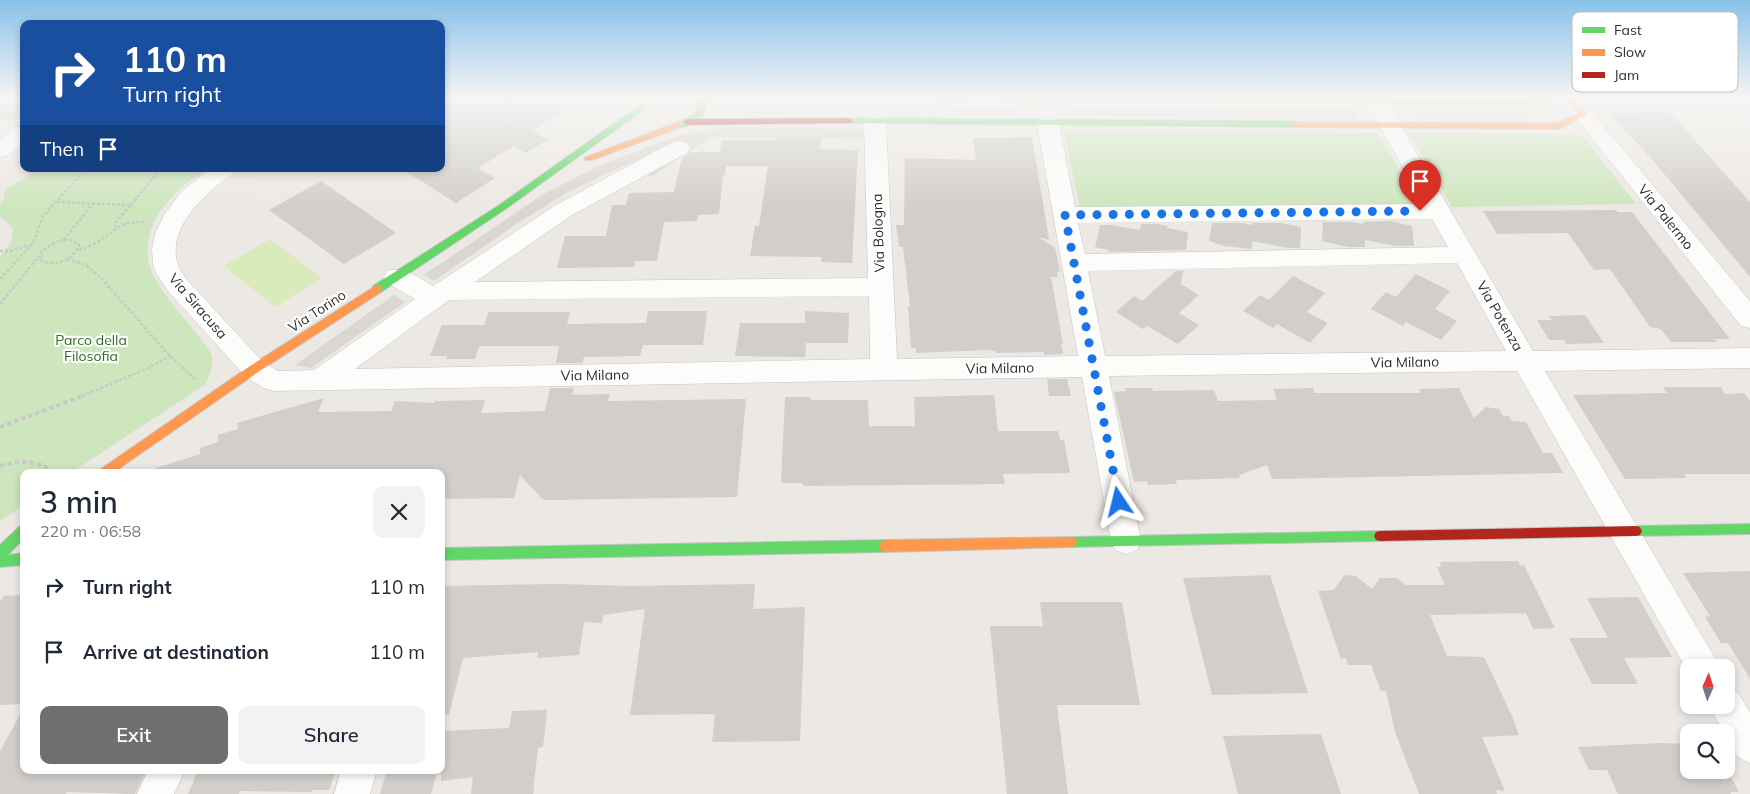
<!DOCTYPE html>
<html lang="en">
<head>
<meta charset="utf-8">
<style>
	:root { --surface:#fff; --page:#f2f2f3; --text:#1f2937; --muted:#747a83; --accent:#706f6e }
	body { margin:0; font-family:Mulish,sans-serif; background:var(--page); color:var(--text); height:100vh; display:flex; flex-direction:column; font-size:19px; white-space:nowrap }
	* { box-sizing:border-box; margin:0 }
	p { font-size:16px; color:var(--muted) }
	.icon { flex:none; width:28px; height:28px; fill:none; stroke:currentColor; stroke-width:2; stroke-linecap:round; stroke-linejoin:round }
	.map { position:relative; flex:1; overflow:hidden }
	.panel { position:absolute; left:20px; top:469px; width:425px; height:305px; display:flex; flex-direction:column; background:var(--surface); border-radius:10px; box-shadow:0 2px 8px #0003 }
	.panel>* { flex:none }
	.banner { position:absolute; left:20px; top:20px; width:425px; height:152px; border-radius:10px; box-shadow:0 2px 8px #0003; background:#1a4fa0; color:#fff; overflow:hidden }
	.needle { width:32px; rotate:3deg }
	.tools { position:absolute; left:1680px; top:659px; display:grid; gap:10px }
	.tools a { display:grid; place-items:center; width:55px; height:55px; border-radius:10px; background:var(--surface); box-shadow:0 2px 8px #0003; font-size:25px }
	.pin { position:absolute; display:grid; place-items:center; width:42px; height:42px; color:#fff; margin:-51px -21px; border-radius:50% 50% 50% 0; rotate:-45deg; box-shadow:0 0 5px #0007 }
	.pin .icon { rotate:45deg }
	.me { position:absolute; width:55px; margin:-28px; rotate:350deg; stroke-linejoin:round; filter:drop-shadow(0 0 4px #0008) }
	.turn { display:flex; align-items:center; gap:18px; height:105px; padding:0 20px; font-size:22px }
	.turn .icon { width:65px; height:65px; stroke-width:2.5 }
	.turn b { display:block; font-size:35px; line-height:42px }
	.then { display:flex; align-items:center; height:48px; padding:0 20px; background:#0003; gap:10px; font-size:19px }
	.round { display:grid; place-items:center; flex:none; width:52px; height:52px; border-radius:10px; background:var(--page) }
	.headline { display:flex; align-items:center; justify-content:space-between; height:85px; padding:0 20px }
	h1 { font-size:30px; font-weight:600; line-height:38px }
	.primary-button { display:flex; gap:10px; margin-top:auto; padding:10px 20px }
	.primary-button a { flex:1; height:58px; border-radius:10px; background:var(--accent); color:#fff; font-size:20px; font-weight:600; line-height:58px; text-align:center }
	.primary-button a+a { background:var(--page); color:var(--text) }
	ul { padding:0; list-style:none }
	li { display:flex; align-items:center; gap:15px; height:65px; padding:0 20px }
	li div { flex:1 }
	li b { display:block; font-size:19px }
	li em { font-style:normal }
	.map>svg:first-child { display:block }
</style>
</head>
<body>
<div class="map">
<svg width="1750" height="794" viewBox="0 0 1750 794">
	<rect width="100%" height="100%" fill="#ece8e4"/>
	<g fill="#cee6be">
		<path d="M1064 131 1378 133 1422 209 1081 213Z"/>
		<path d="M1409 133 1582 135 1636 204 1452 207Z"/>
		<path d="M39 169H208C166 193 127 238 160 287 172 306 189 323 203 342 205 345 210 350 211 354 215 364 209 375 206 384L72 472H24V505L0 521V256C9 247 14 239 12 227L0 217V205L4 200 5 190Z"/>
	</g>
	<path fill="#d9eabb" d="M270 239 322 278 275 307 224 266Z"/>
	<g fill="#dad6d2">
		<path d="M727 104H734L841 105V114H823L725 112Z"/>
		<path d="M893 105 1015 106 1017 115 892 114Z"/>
		<path d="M1072 108 1354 109 1358 118 1074 116Z"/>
		<path d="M1410 110 1523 111 1528 118H1414Z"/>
		<path d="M724 127 867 129 868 139 711 137 651 177 646 174 659 152 616 169 568 192 518 223 434 281 424 275 542 195 598 166 677 136Z"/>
		<path d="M394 295 405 302 311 368 295 365Z"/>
	</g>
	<g fill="#d1cecb">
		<path d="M0 97H24V115L13 122 0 119Z"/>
		<path d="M441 97H587L532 131 548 139 526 153 514 146 478 168 495 178 456 203 402 169H441Z"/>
		<path d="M1669 111 1750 202V277L1656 164 1610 113Z"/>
		<path d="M1032 137 1049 240 1038 237 1055 248 1060 271 1057 272 1058 277H1051L1063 344H1061L1063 354 1044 355V352L996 353 995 351 986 350 916 353V348H911L908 307 910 306 903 247H899L896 225H904L905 158 976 160 973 138Z"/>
		<path d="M776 138H821L820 149 858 150 852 263 821 262 822 257 750 256 755 226H759L768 166H726L725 175H723L719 214 698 215 697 221 664 222 657 261H635L634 267 557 268 565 236H606L612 205H626L629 193 674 192 682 158 690 152H720L722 140H775Z"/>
		<path d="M321 181 396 233 344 264 269 210Z"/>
		<path d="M1616 210 1618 212H1632L1730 339H1714L1717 342H1671L1661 329 1650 327 1610 269 1594 270 1568 233 1497 234 1483 211Z"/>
		<path d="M1390 221 1412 226 1414 246H1396L1365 240V247H1348L1322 241 1323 222H1351L1363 224V222Z"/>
		<path d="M1212 223H1242L1252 225V223H1280L1301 227 1300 248H1288L1252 241V249L1224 246 1209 241Z"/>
		<path d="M1141 224H1157L1167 226V228L1188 232 1186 250 1109 252V250L1095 247 1100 225H1110L1140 230Z"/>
		<path d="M1176 271H1183L1181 284 1199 295 1179 313 1199 325 1178 344 1147 326 1143 329 1116 312 1134 296 1142 301Z"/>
		<path d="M1416 274 1450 291 1435 309 1457 321 1441 340 1406 322 1403 326 1371 309 1386 292 1396 297Z"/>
		<path d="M1293 276 1325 293 1307 312 1328 323 1310 343 1277 324 1273 328 1243 311 1260 295 1269 300Z"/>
		<path d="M648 311H707L703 345H643L640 356 584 357 582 363H556L559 346H479L475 359H446L447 356H430L442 325H484L489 312H570L567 324 646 323Z"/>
		<path d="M805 311 849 313 848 343H806L805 357 735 356 740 323H805Z"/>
		<path d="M1585 315 1604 343 1566 344 1564 340H1549L1537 320H1552L1549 316Z"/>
		<path d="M1047 379H1067L1071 396H1049Z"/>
		<path d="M1663 387H1721L1725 394 1744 393 1750 401V474H1684L1687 478 1625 479 1573 395 1667 393Z"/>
		<path d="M550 388H574L572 395 610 394 608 401 746 399 737 497 548 500 542 499 520 475 514 498 441 499V472H157L156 468 200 454V448L218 442V435L238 429 237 423 324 398 318 412 391 411 395 401 434 403 435 401 485 400 481 413 545 411Z"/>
		<path d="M1125 388H1152L1153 391 1214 390 1218 401 1277 400 1273 389 1313 388 1314 393H1421L1419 389 1459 388 1474 418 1486 407 1499 409 1503 416H1509L1512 421 1526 422 1543 453H1552L1563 473 1272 479 1267 465 1239 475 1240 478 1176 480 1177 484 1148 485 1147 481 1134 482 1114 392 1126 391Z"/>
		<path d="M994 395 998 431H1058L1060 440H1064L1070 473 1003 474 1005 484 803 486V483H781L785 397H811V400H868L869 426H915L914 397Z"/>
		<path d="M1518 561 1520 566 1524 565 1555 628 1533 629 1526 613 1430 615 1447 656 1484 657 1512 716 1519 735 1482 737 1505 791 1496 790 1497 794H1419L1395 732 1386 691H1381L1371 665H1348L1346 658 1341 659 1318 591 1334 590 1344 575 1356 576 1372 589 1380 578H1397L1406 585H1445L1437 567H1441L1440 562Z"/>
		<path d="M1750 571V679L1728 643H1721L1705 617 1710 616 1683 573Z"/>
		<path d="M1270 575 1308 693 1212 695 1183 578Z"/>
		<path d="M557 584 630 586 755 584 753 609 805 607 800 741 712 742 715 714 630 715 645 609 603 615 602 623 584 622 579 655 537 658 538 652 463 658 449 715 441 714V586Z"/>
		<path d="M24 595V704L0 705V602L4 596Z"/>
		<path d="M1638 597 1672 657 1624 658 1638 684H1592L1569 638H1608L1587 598Z"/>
		<path d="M1040 602H1122L1140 705H1057L1068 794H1007L990 626H1043Z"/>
		<path d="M24 707V770H146L135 794 67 792 66 794H0V751Z"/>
		<path d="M547 710 543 747 538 748 533 794H471L473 777 441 781V731L509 728 512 711Z"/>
		<path d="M1321 734 1341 794H1238L1223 736Z"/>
		<path d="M1661 743 1689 744V770H1727L1739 792H1730L1731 794H1618L1607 770H1589L1578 747Z"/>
		<path d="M198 770H336L329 790H312L311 792 240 791 239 794H188Z"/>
		<path d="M387 770H438L431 794H380Z"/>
	</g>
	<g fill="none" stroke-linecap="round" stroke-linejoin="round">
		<g stroke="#c5c4c5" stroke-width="1">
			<g id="street">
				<path d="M1369 97H1383L1386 101 1533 351 1750 348V368L1545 371 1721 668H1689V674L1517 371 1109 376 1141 541 1137 550 1126 554 1115 550 1111 541 1082 377 274 391 264 388 245 376 168 291 156 273 153 264 152 249 155 234 164 215 182 191 210 169H236L233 174C200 196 153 241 188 281L263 362 278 371 314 370 415 299 387 283 384 277 387 271C404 266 419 278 433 286L556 205 671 143 679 141 687 143 690 148 687 153 572 215 475 282 868 278 864 122 868 118 875 116 882 118 886 122 897 359 1078 356 1037 123 1041 119 1048 117 1055 119 1059 123 1075 207 1423 204 1366 101ZM1432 219 1448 247 1085 254 1078 223ZM1457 263 1506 351 1105 356 1088 271ZM869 296 870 359 355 369 449 300Z"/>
				<path d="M1583 108 1590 110 1750 301V328L1741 326 1576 118 1573 114 1576 110Z"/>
				<path d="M24 126V143L8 155 0 157V140L16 127Z"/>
				<path d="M1726 688 1738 693 1750 712V763C1737 758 1726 747 1726 732H1723L1709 705H1726Z"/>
				<path d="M148 770H185L174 794H137Z"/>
				<path d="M341 770H377L370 794H334Z"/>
			</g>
		</g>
		<g stroke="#c5c4c5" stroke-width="2">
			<g id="fast">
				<path d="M696 97H704C714 112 692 129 677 127V123C689 118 704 112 696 97Z"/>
				<path d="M748 97H1223L1225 99 1221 102 752 100Z"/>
				<path d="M643 103 646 104V108L504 210 381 292H373L372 289 373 286 498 206Z"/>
				<path d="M849 118 1294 121 1298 124 1294 127 846 123 845 121Z"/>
				<path d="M1750 524V534L1636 536 1632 535 1630 531 1632 527 1636 526Z"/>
				<path d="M24 525V538L8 555 24 553V565L0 567V545L20 526Z"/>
				<path d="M1380 531 1384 532 1386 536 1384 540 1380 541 1071 547 1067 546 1065 542 1067 538 1071 537Z"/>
				<path d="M885 540 889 542 891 546 889 550 885 552 441 560V548Z"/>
			</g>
		</g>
		<g stroke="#c5c4c5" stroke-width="2">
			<g id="slow">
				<path d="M1219 97 1515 98 1585 97 1584 99 1576 100 1587 114 1559 129 1294 127 1290 124 1291 122 1557 123 1578 113 1568 100 1515 104 1221 102 1217 99Z"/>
				<path d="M678 122 681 123V127L592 160H586L584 158Z"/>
				<path d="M377 285 381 286 382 289 381 292 258 372 114 472H99L101 469 250 366Z"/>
				<path d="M1071 537 1075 538 1077 542 1075 546 1071 547 885 552 881 550 879 546 881 542 885 540Z"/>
			</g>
		</g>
		<g stroke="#c5c4c5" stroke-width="2">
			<g id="jam">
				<path d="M849 118 853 121 852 123 687 125 683 122 687 119Z"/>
				<path d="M1636 526 1640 527 1642 531 1640 535 1636 536 1380 541 1376 540 1374 536 1376 532 1380 531Z"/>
			</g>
		</g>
		<g stroke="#c9c9c8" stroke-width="2.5" stroke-dasharray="3 2" stroke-linecap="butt">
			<path d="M57 202 131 205 115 223V227"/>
			<path d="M131 205 160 169"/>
			<path d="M64 240H72L79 245C73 261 55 267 40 260L42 251 56 242Z"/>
			<path d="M64 240 93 203"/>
			<path d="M79 250C85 248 92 246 97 242 119 230 118 220 147 222"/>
			<path d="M0 251H10L31 245"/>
			<path d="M67 259 86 265 101 278 170 356 196 380"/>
			<path d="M0 279 33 243 43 216 86 169"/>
			<path d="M0 304 39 256"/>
			<path d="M82 396 146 369 170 356"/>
		</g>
		<g stroke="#c9c9c8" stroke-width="4" stroke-dasharray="4.5 3" stroke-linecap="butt">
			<path d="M0 427 85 395"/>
			<path d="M0 466C18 461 38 459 53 472"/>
		</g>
		<use href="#street" fill="#fcfcfb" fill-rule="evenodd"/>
		<use href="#fast" fill="#63d668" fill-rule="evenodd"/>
		<use href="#slow" fill="#ff974d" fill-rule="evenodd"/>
		<use href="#jam" fill="#b3261e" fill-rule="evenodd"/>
	</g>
	<linearGradient id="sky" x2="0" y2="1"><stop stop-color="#88c2ea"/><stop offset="0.47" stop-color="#f6f5f3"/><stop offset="1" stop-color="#f6f5f3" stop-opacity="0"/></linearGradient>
	<rect width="1750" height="208" fill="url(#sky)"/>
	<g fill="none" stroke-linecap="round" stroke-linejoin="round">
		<path stroke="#1a73e8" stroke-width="9" stroke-dasharray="0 16.2" d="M1119 502 1065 215 1420 211"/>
	</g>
	<g text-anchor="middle" stroke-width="4.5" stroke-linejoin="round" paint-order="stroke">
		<g font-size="14" fill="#2e2e2e" stroke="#fff">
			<text transform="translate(1666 217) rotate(51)" y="5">Via Palermo</text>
			<text transform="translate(878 233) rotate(-92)" y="5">Via Bologna</text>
			<text transform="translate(198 306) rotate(49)" y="5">Via Siracusa</text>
			<text transform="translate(317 311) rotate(-33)" y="5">Via Torino</text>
			<text transform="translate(1500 316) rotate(60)" y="5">Via Potenza</text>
			<text transform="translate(1405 362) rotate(-1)" y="5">Via Milano</text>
			<text transform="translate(1000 368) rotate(-1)" y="5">Via Milano</text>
			<text transform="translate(595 375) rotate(-1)" y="5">Via Milano</text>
		</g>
		<g font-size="14" fill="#2c6e1b" stroke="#fff">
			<text x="91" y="345">Parco della<tspan x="91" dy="16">Filosofia</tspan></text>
		</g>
	</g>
	<rect x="1572" y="12" width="166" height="80" rx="8" fill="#fff" stroke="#c0c0c0" stroke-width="1"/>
	<rect x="1582" y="27" width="23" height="6" fill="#63d668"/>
	<rect x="1582" y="49" width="23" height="7" fill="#ff974d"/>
	<rect x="1582" y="72" width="23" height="6" fill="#b3261e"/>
	<g font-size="14" fill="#2e2e2e">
		<text x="1614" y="35">Fast</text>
		<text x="1614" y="57">Slow</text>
		<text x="1614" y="80">Jam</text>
	</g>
</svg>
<div class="tools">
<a><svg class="needle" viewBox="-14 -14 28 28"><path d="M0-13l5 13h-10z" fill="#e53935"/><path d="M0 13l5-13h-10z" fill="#747a83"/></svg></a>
<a><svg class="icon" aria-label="search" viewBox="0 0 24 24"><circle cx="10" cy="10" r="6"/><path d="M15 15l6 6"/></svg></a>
</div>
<div class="pin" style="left:1420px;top:211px;background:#d93025"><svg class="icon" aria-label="arrive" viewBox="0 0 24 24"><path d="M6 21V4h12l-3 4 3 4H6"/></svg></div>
<svg class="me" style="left:1119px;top:502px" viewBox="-20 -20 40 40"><path d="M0-17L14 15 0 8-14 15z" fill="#1a73e8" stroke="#fff" stroke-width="4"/></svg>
<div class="banner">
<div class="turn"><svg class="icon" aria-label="right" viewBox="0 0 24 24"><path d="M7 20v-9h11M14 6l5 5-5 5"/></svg><div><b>110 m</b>Turn right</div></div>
<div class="then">Then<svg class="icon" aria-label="arrive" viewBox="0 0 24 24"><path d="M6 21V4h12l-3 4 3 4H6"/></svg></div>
</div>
<section class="panel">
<div class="headline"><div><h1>3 min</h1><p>220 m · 06:58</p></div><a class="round"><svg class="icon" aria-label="close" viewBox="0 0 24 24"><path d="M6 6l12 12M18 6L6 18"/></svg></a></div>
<ul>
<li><svg class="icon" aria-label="right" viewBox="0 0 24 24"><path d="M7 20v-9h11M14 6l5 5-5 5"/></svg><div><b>Turn right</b></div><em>110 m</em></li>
<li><svg class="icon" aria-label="arrive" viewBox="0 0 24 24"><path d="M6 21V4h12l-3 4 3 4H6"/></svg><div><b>Arrive at destination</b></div><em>110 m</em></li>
</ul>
<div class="primary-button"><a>Exit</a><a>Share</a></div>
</section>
</div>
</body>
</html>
